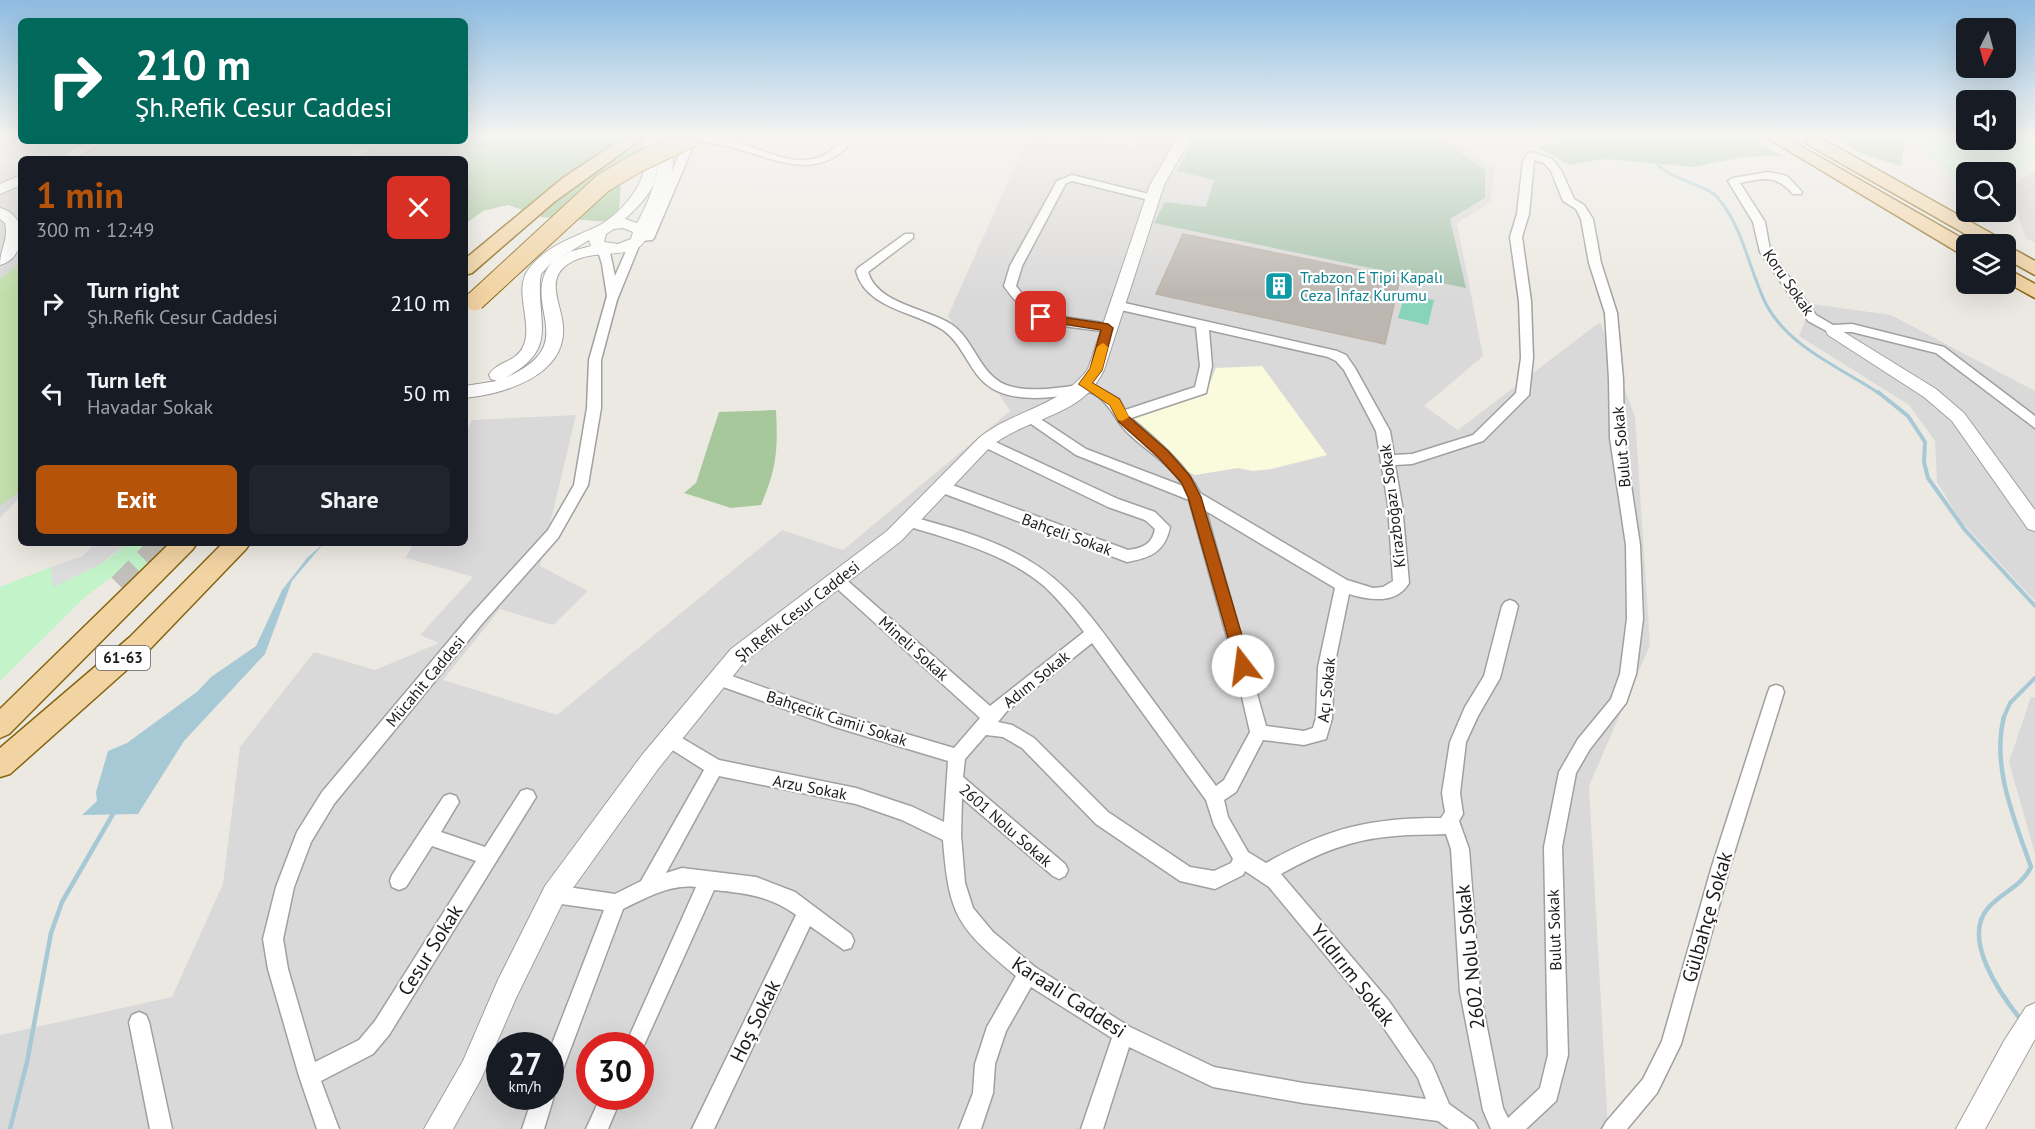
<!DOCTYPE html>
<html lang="en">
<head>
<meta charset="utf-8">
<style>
	:root { --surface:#171b24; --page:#20242c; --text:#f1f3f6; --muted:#9ea1a6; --accent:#b45309 }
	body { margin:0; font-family:"PT Sans",sans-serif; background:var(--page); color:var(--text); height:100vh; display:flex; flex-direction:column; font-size:22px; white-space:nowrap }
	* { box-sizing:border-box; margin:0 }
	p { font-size:20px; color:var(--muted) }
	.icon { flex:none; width:33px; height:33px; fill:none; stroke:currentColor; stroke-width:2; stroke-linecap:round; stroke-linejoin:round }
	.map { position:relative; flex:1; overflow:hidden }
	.panel { position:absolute; left:18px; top:156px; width:450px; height:390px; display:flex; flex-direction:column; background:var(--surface); border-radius:9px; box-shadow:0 6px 24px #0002 }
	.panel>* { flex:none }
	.hud { position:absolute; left:18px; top:18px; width:450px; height:126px; border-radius:9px; box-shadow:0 6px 24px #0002; background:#00695c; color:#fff; overflow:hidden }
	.needle { width:39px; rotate:186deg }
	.fabs { position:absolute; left:1956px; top:18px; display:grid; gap:12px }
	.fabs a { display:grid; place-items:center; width:60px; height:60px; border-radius:9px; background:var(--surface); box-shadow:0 6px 24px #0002; font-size:30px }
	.speed { position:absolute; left:486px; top:1032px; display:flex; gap:12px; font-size:30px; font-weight:700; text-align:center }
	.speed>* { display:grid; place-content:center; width:78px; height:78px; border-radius:50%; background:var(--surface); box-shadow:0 6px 24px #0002; line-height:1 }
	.speed small { font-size:15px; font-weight:400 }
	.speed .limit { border:9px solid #d22; background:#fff; color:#111 }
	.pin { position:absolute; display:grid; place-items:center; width:51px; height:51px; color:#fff; margin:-26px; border-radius:12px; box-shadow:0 3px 9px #0006 }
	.me { position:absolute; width:66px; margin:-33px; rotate:345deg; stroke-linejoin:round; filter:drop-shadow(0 0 4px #0008) }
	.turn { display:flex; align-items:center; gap:21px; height:126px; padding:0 18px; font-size:27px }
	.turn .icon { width:78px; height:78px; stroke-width:2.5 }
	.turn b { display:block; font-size:42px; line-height:51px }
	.round { display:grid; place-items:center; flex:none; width:63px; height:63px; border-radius:9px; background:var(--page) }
	.head { display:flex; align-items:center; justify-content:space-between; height:102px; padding:0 18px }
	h1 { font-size:36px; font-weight:700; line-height:45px; color:var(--accent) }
	.button { display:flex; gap:12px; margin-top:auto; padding:12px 18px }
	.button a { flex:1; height:69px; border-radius:9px; background:var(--accent); color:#fff; font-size:24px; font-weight:700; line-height:69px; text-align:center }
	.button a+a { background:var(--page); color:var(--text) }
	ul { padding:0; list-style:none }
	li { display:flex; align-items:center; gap:18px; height:90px; padding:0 18px }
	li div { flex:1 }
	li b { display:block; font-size:22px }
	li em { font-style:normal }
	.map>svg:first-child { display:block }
</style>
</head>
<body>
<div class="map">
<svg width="2035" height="1129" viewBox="0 0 2035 1129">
	<rect width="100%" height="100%" fill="#ece9e2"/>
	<g fill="#dad9d9" fill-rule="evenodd">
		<path d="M0 137H21V141H353L337 159H21V496L0 518Z"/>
		<path d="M1028 137 1074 143 1078 137H1088L1132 146 1137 137H1437L1462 145 1494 169 1491 202 1457 223 1483 356 1424 406 1458 430 1600 322 1635 417 1650 645 1589 786 1608 1129H0V1035L172 997 223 884 240 747 314 652 375 670 439 643 420 635 473 577 406 558 413 543H465V434L472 420 576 415 540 566 588 591 553 625 500 609 443 680 557 715 782 530 843 550 1010 411 948 316ZM500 1046H550V1096H500ZM590 1046H640V1096H590Z"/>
		<path d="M2035 171V242L2026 239 2008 187Z"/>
		<path d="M1812 304 1891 315 2035 391V601L1960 520 1937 482 1935 441 1909 405 1799 336Z"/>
		<path d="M2031 697 2035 698V854L2009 762Z"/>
	</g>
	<path fill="#fafbdc" d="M1262 366 1327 455 1271 469 1253 471 1238 468 1195 475 1184 470 1130 419 1205 394 1216 368Z"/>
	<g fill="#c4e2ad">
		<path d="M344 141H376L341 159H313Z"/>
		<path d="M21 262V490L0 506V279Z"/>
	</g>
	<g fill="#a6c89b">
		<path d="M465 137H651L655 145 621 177 619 211 611 222 542 217 508 205 483 211 465 224V159H352L386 141H465Z"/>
		<path d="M1587 137H1746L1783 156 1742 157 1695 167 1604 159 1569 165 1538 147Z"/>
		<path d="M1834 137H1905L1901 166 1860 153Z"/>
		<path d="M776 410C778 449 777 468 761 505L731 508 684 493 696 483 719 412Z"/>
	</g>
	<path fill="#a6c3ac" d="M1195 137H1421L1451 146 1485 170V198L1450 219 1466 288 1154 223 1165 202 1206 207 1214 180 1177 171Z"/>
	<g fill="#c2f3c9">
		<path d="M1911 137 2006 140V137H2035V157L2006 181V172H1966V190Z"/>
		<path d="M128 543H171L130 584 110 578 84 598 0 681V587L51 567 53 586 109 559Z"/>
	</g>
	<path fill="#87d4ba" d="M1405 294 1434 300 1428 325 1398 318Z"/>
	<path fill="#dcdcdc" d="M95 543H128L99 565 53 587 51 567 83 556Z"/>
	<path fill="#a7c9d6" d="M324 543 292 581 265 654 184 741 138 814 82 815 97 801 96 792 108 751 127 743 198 691 211 677 256 646 282 590 307 558Z"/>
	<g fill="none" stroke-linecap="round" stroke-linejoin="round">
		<path stroke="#a7c9d6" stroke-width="3" d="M1644 137C1653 172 1668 173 1698 186 1705 189 1712 191 1717 197 1743 226 1749 270 1766 304 1789 348 1842 368 1880 394"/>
		<g stroke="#a7c9d6" stroke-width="4">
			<path d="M1878 392 1908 416 1925 442 1924 462 1928 478 1965 530 2035 606"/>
			<path d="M2003 719 2010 703 2035 678"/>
		</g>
		<g stroke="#a7c9d6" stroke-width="4.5">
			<path d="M2004 717C1991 766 2015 821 2031 867 2021 887 2002 892 1988 908 1961 939 2001 995 2021 1020"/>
			<path d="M10 1129 27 1062 51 933 62 902 113 814"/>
		</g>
	</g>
	<path fill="#bcb6b0" stroke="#bcb1a6" stroke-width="1.5" d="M1183 234 1400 278 1385 344 1156 294Z"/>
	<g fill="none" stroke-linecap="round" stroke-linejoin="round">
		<path stroke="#c2c0ba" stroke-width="24" stroke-dasharray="24 12" stroke-linecap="butt" d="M120 586 163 543"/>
		<g stroke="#a0a0a0" stroke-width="3">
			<g id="minor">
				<path d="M692 137C706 136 720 138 734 141 760 148 792 168 820 157 831 153 838 144 846 137H856C819 184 779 160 731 147 721 144 709 143 699 142L692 149 654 238 652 240 641 241 617 300 601 360V408L588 485 558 538 481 625 334 804 311 842 294 887 283 939 288 969 315 1062 359 1040 375 1021 476 861 432 846 406 887 399 890 392 887 390 881 392 875 444 796 450 794 456 796 459 802 441 832 485 847 521 791 527 789 533 791 536 797 389 1035 373 1054 321 1081 339 1129H317L299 1076 268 969 263 939 276 887 297 832 322 792 469 617 548 530 574 485 587 408 589 360 607 296 602 264 597 248 603 245 609 248 615 276 630 242 636 236 644 235 682 148Z"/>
				<path d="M1532 152 1552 159 1561 170 1574 199 1584 205 1593 219 1601 263 1617 313 1623 379 1624 438 1640 545 1643 619 1636 674 1626 703 1590 749 1576 773 1562 847 1568 1055 1556 1101 1526 1129H1491L1483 1110 1460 992 1451 849 1446 834C1429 835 1412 834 1395 836 1352 839 1318 853 1281 874L1389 1001 1432 1064 1449 1104 1474 1122 1478 1129H1449L1438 1121 1303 1103 1213 1087 1129 1047 1103 1129H1081L1112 1038 1031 987 1006 1031 995 1064 993 1093 981 1129H959L973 1093 975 1064 987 1027 1016 976C957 927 949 916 943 840L902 820 856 804 719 776 666 873 682 868 756 877 795 892 851 934 854 941 851 948 844 950 810 926 714 1129H692L796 915C771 896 744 893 714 890L640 1054V1046H625L696 887C670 884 646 898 623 909L560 1077 557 1084 550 1087V1049L604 910 554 903 547 900 545 894 547 888 554 885 615 894 641 881 704 770 663 744 661 739 663 734 669 732 675 734 719 760 856 788 913 807 944 822 948 761 835 727 712 683 710 678 712 673 718 671 835 713 954 748 980 718 832 584 829 580 832 576H842L990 706 1084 632C1072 616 1059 600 1044 586 1005 553 952 540 904 525L902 521 904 517 909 516C949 527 992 538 1028 560 1073 586 1102 631 1132 672 1160 710 1188 748 1216 786L1224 780 1250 732 1235 666 1189 500 1076 455 1021 417 1028 412 1033 414 1086 449 1183 486C1168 458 1132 445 1116 418 1111 409 1098 392 1087 392 1082 392 1074 394 1069 395 1046 398 1019 401 997 391 970 379 966 346 943 330 914 311 866 309 856 271L858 268 905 234H913V238L868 272C877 304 926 308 951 324 974 339 979 374 1006 385 1028 393 1057 388 1079 385L1080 381 1085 380 1119 399 1125 410 1195 387 1200 366 1196 327 1112 308V302L1116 301 1337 351 1346 355 1355 368 1390 431 1394 455 1412 454 1473 435 1516 393 1521 358 1519 301 1510 237 1517 214 1523 161 1528 153ZM1534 160 1544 163 1551 171 1563 201 1576 209 1581 219 1589 263 1605 313 1609 379 1610 438 1626 545 1627 619 1620 674 1611 699 1578 739 1559 772 1544 847 1548 1055 1540 1088 1508 1118 1503 1108 1480 992 1469 849 1459 821 1463 814 1460 793 1466 742 1478 716 1500 678 1518 606 1515 602 1510 600 1505 602 1502 606 1484 676 1465 707 1450 742 1442 793 1445 812 1441 818C1369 818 1328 828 1266 863L1248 852 1228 817 1224 800 1236 792 1263 740 1304 745 1326 739 1332 718 1334 667 1349 594C1369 600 1396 605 1409 583L1402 505 1395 465 1412 464 1483 441 1529 395 1533 358 1531 301 1522 237 1529 214ZM1209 330 1328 357 1336 361 1344 370 1376 431 1388 505 1393 581 1383 587 1373 588 1347 580 1200 493C1184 462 1157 441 1131 418L1206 393 1212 366ZM1206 511 1335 588 1318 667 1316 718 1313 728 1304 731 1266 726ZM1092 643 1206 800 1214 825 1233 859 1231 863 1214 871 1190 867 1108 812 1034 738 1012 725 998 722 1007 711ZM986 735 1003 737 1022 748 1096 824 1180 881 1215 889 1243 875 1245 871 1269 887 1375 1015 1418 1078 1426 1099 1303 1083 1214 1067 1130 1027 1035 967 993 932 973 908 965 883 961 835 962 798 1053 876 1059 879 1065 876 1068 870 1065 864 963 777 965 759Z"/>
				<path d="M1768 172 1787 176 1802 192 1801 194H1793C1775 174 1764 178 1740 183L1765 222 1770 250 1816 315 1833 325 1852 324 1944 347 2035 416V428L1936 353 1852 332H1841L1834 335 1808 321 1760 252 1753 222 1728 181 1733 178Z"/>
				<path d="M1072 175 1157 196 1159 198 1153 201 1072 181 1066 183 1022 266 1016 286C1043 324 1073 315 1112 325L1114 328 1112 331 1108 332C1062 325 1032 328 1004 286L1010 266 1057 181Z"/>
				<path d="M985 437 1118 499 1155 512 1170 527C1165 552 1150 558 1127 562L937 491 935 487 937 483H947L1128 550C1142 548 1152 545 1155 529L1145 520 1108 507 980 445 978 442 980 439Z"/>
				<path d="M1776 685 1782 687 1784 692 1730 866 1681 1044 1657 1093 1627 1129H1602L1606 1122 1643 1079 1662 1041 1712 866 1768 692 1770 687Z"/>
				<path d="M139 1012 146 1015 149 1022 172 1129H150L129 1022 132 1015Z"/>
				<path d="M550 1088 554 1096 544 1129H522L533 1096H550Z"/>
				<path d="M601 1096H622L608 1129H586Z"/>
			</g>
		</g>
		<g stroke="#a0a0a0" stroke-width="2">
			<g id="tertiary">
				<path d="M644 137H658C658 181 658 188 625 219L637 223C655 191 658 172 659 137H671L673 164 669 186 647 230 644 242C629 262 588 245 563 268 547 284 562 307 563 326 567 376 503 394 465 398V386L497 381 491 379 489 375C496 362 516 362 523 347 534 324 513 292 528 270 546 245 574 238 600 225 618 215 641 190 644 169 645 159 644 147 644 137ZM623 228 633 232 631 239 618 244 604 242 606 234 614 229ZM589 240 591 246 569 252 553 262ZM552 262C518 304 584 343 507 377 557 349 538 327 540 280L541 274Z"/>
				<path d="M1178 137H1191L1164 185 1104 370C1100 378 1094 387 1088 393 1063 417 1020 423 991 446L901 541 745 661 658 769 563 902 516 998 481 1079 453 1129H424L463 1061 498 980 545 886 642 755 731 649 887 531 979 438C1015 409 1059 408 1088 369L1150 185Z"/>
				<path d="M87 141H105L73 159H55Z"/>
				<path d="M21 175V185L0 194V184Z"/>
				<path d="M0 208C30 215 27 258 0 265 0 249 9 239 5 223L0 219Z"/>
				<path d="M1834 326 1936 389 1964 413 2035 510V531L2028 529 1952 421 1924 397 1828 335 1826 331 1828 327Z"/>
				<path d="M2035 1003V1039L1985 1129H1956L2004 1041 2026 1007Z"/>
			</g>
		</g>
		<g stroke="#86640e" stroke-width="3">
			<g id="primary">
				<path d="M625 137H644L554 202 472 273 465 275V259L563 178Z"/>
				<path d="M1766 137H1785L1972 244H1966V254L1959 253Z"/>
				<path d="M1807 137H1819L2003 240 2005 244H1983L1807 144 1805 140Z"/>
				<path d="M2006 245 2035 261V275L2006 259Z"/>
				<path d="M2006 268 2035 284V298L2006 282Z"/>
				<path d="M170 543H197L193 549 9 734 0 738V709Z"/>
				<path d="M223 543H250L246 549 148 651 10 774 0 777V748L130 637Z"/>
			</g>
		</g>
		<use href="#minor" fill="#fff" fill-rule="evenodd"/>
		<use href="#tertiary" fill="#fff" fill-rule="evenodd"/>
		<use href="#primary" fill="#f2d3a2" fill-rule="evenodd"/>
		<g stroke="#86640e" stroke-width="21" stroke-linecap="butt">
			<path id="primary-bridge" d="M475 301 603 183 637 163 692 137"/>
		</g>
		<use href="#primary-bridge" stroke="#f2d3a2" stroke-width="19"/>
	</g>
	<linearGradient id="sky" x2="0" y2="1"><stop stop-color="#8ebce1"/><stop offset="0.46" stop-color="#f6f5f2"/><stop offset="1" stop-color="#f6f5f2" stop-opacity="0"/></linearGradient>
	<rect width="2035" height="295" fill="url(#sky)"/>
	<path fill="#b45309" stroke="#753606" stroke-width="1.5" d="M1041 314 1108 324 1113 328 1102 370 1092 383 1119 399 1128 416 1168 451 1190 476 1201 497 1251 666 1248 670H1238L1236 666 1188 497 1181 482 1159 458 1119 422 1110 405 1079 384 1090 369 1101 330 1037 320 1035 317Z"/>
	<path fill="#f59e0b" d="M1103 343 1108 347 1102 370 1092 383 1119 399 1129 417 1122 421 1118 420 1110 405 1079 384 1090 369 1097 347Z"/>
	<defs>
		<g id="building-square" transform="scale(1.5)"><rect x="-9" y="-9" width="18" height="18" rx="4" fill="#0f9aa8" stroke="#fff"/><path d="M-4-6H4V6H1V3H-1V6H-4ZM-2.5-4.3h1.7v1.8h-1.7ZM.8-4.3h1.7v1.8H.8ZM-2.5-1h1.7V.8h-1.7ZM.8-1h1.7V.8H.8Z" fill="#fff"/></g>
	</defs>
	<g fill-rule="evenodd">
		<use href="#building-square" x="1279" y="286"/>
	</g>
	<g text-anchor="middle" stroke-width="4.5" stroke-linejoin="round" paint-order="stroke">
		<rect fill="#fff" stroke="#606060" stroke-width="1.5" x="96" y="646" width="54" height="24" rx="4.5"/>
		<g font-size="15" font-weight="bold" fill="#1c1c1c">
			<text x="123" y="663">61-63</text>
		</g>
		<g font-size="16" fill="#0d838f" stroke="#fff" text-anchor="start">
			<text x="1300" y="283">Trabzon E Tipi Kapalı<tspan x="1300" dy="18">Ceza İnfaz Kurumu</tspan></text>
		</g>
		<g font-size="16" fill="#1c1c1c" stroke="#fff">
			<text transform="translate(1789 282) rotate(55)" y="6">Koru Sokak</text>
			<text transform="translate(1621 447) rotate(-95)" y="6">Bulut Sokak</text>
			<text transform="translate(1392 506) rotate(-97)" y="6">Kirazboğazı Sokak</text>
			<text transform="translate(1067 534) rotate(20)" y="6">Bahçeli Sokak</text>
			<text transform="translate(797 611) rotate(-38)" y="6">Şh.Refik Cesur Caddesi</text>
			<text transform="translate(914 648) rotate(42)" y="6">Mineli Sokak</text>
			<text transform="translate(1036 679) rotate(-39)" y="6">Adım Sokak</text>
			<text transform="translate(425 681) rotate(-50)" y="6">Mücahit Caddesi</text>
			<text transform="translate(1326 690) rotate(-84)" y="6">Açı Sokak</text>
			<text transform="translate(837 718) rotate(18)" y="6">Bahçecik Camii Sokak</text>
			<text transform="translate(810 787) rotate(11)" y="6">Arzu Sokak</text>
			<text transform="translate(1006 825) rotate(41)" y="6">2601 Nolu Sokak</text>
			<text transform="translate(1554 930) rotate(-92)" y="6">Bulut Sokak</text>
		</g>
		<g font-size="20" fill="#1c1c1c" stroke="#fff">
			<text transform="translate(1707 917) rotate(-74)" y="7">Gülbahçe Sokak</text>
			<text transform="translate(430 950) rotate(-58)" y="7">Cesur Sokak</text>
			<text transform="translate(1470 957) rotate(-96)" y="7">2602 Nolu Sokak</text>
			<text transform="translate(1353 975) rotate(52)" y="7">Yıldırım Sokak</text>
			<text transform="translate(1069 997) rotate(33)" y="7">Karaali Caddesi</text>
			<text transform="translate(755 1021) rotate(-64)" y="7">Hoş Sokak</text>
		</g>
	</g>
</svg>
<div class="fabs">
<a><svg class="needle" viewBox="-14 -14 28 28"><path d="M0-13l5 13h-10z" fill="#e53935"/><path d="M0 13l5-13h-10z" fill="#9ea1a6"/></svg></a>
<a><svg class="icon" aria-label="sound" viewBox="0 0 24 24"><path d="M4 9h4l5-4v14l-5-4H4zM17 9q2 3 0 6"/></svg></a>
<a><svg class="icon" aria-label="search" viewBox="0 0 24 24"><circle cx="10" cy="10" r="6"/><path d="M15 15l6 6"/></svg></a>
<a><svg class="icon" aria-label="layers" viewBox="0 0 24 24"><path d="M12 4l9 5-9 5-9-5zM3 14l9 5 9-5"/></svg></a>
</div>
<div class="speed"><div>27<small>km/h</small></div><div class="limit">30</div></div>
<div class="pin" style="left:1041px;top:317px;background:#d93025"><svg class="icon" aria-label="arrive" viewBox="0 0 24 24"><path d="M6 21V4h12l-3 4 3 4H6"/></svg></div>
<svg class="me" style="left:1243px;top:666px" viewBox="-20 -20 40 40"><circle r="19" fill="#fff"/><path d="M0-13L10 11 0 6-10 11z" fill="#b45309"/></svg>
<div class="hud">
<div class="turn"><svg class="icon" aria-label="right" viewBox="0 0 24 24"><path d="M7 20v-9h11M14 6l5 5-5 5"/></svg><div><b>210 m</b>Şh.Refik Cesur Caddesi</div></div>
</div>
<section class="panel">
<div class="head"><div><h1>1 min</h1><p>300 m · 12:49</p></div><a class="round" style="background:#d93025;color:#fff"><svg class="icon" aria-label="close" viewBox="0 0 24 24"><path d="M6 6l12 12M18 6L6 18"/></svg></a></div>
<ul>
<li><svg class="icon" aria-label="right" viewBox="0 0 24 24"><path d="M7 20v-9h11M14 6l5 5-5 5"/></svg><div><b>Turn right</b><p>Şh.Refik Cesur Caddesi</p></div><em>210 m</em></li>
<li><svg class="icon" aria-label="left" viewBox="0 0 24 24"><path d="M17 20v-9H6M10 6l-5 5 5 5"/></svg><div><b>Turn left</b><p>Havadar Sokak</p></div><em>50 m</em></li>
</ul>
<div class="button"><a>Exit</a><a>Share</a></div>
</section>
</div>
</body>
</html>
